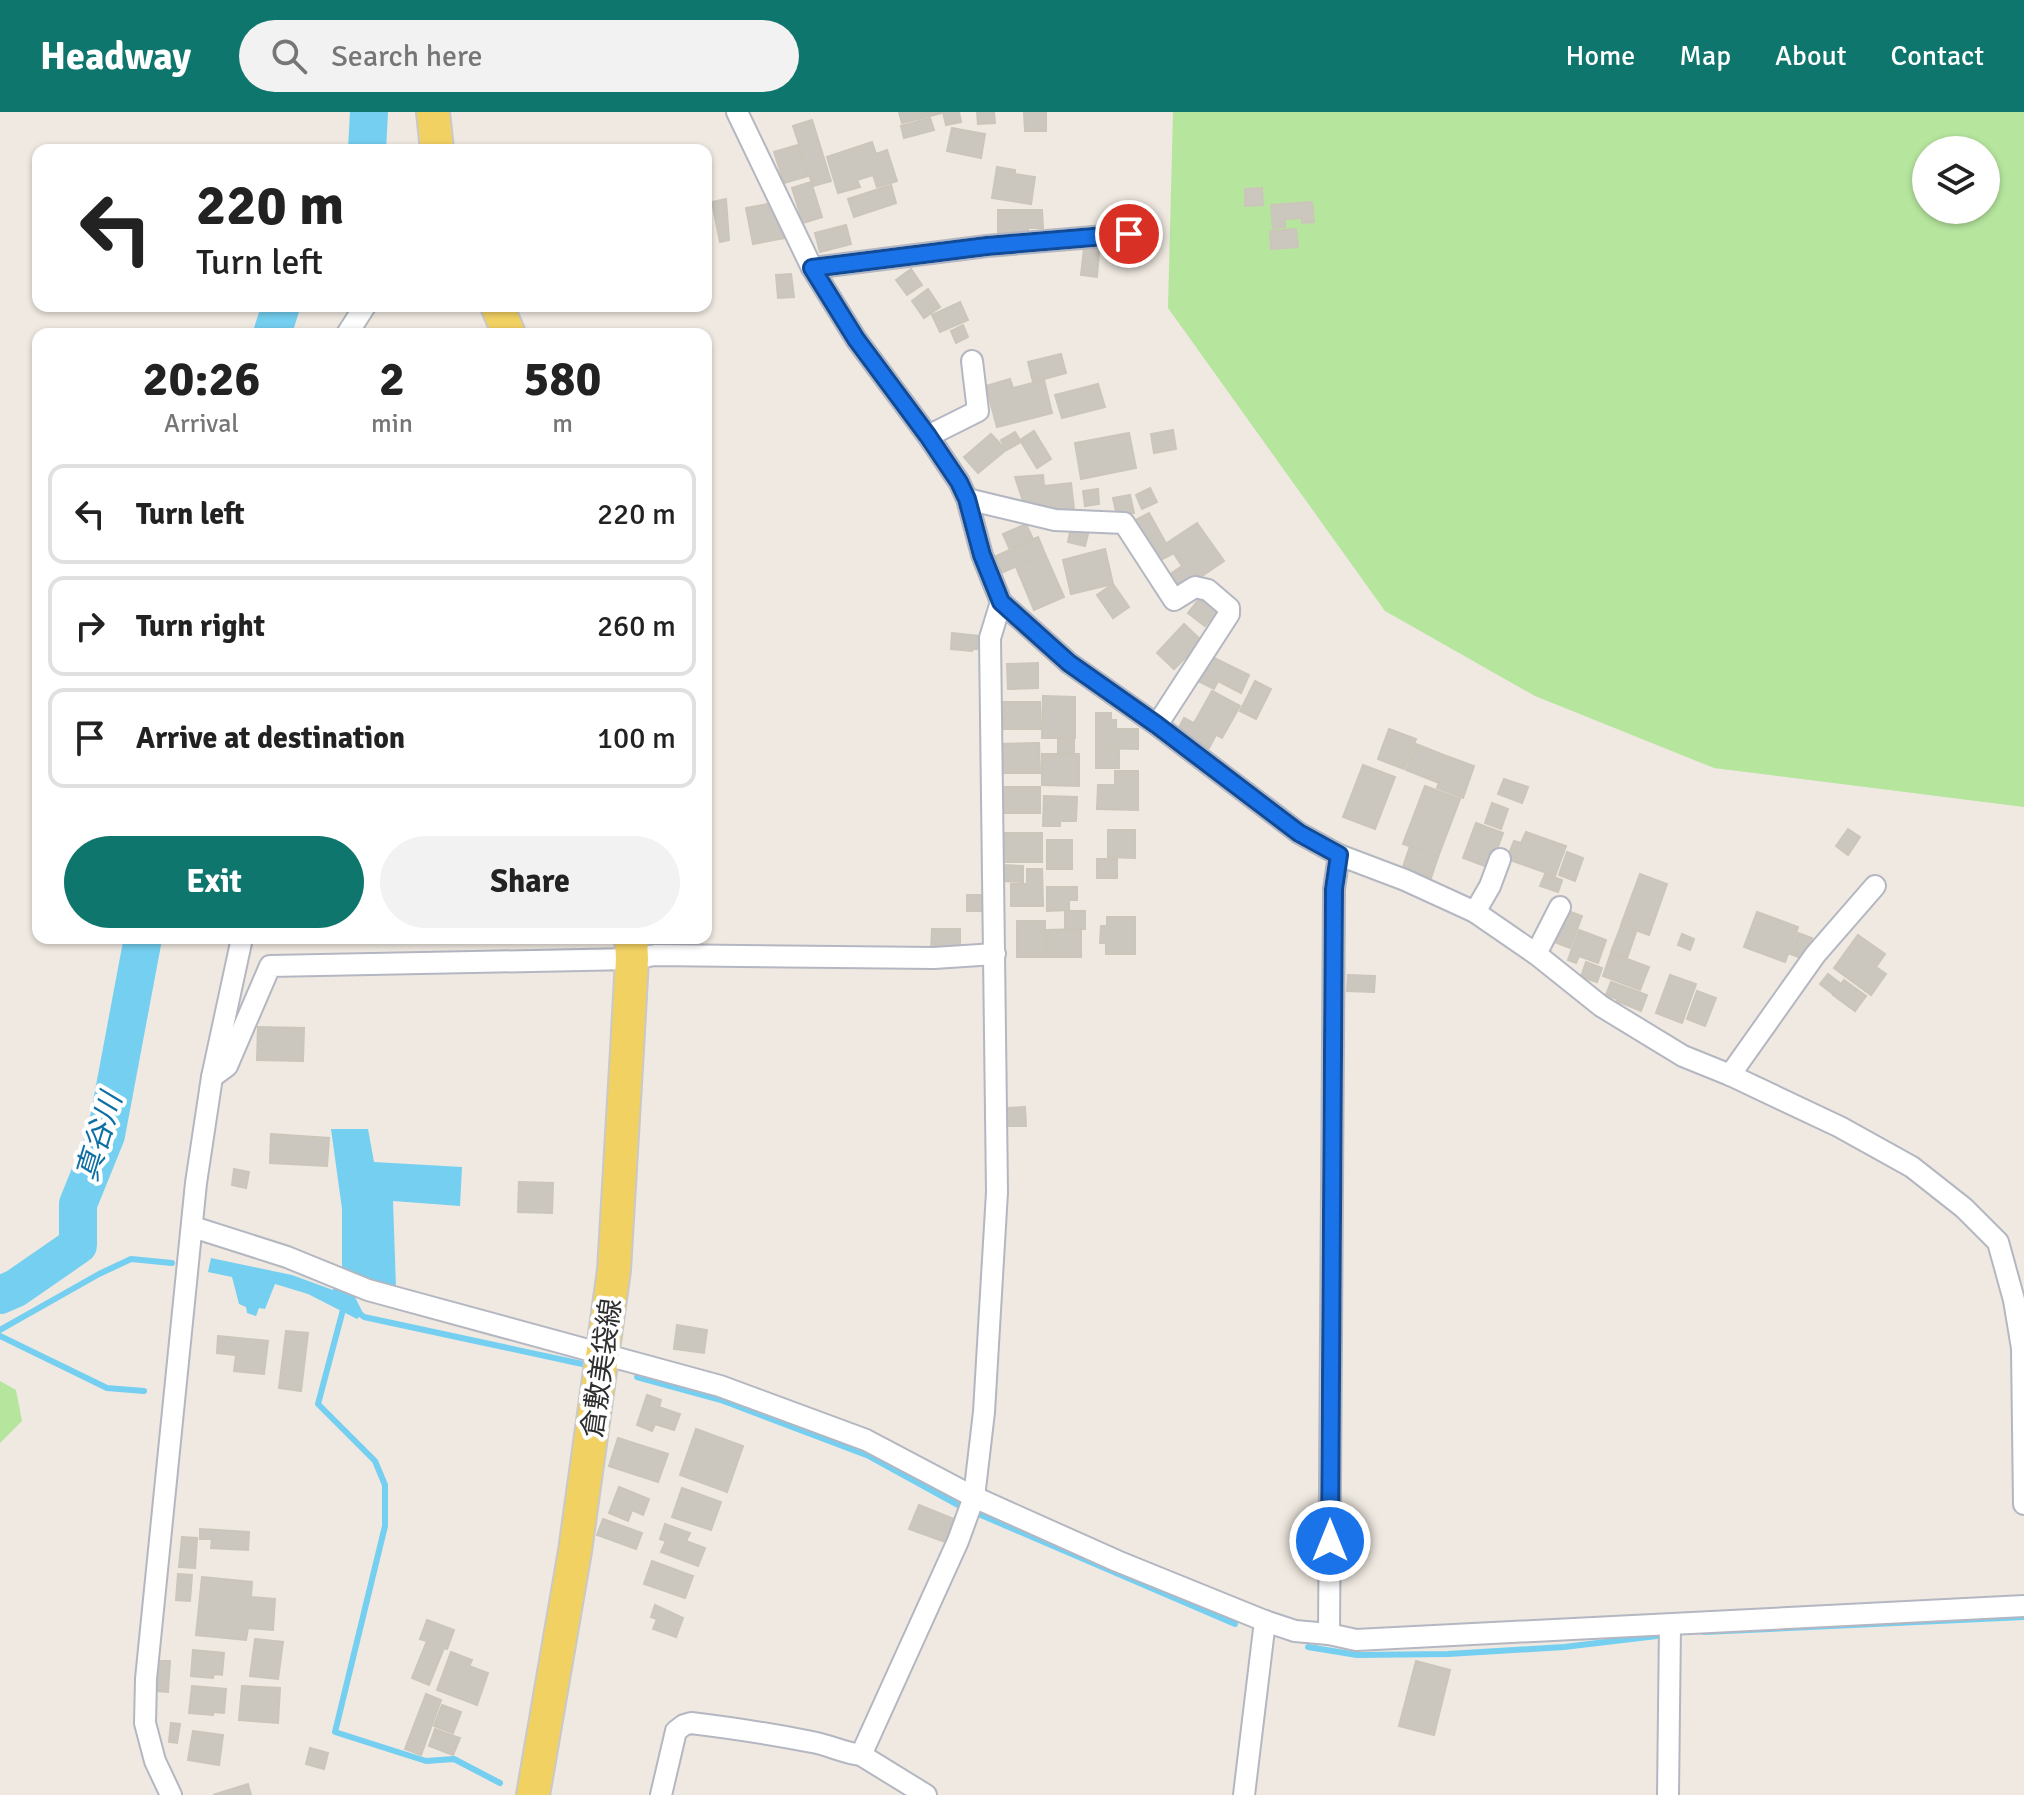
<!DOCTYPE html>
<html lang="en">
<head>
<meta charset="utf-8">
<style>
	:root { --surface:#fff; --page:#f2f2f2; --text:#222; --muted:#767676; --line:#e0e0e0; --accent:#0f766e }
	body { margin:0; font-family:Signika,"Noto Sans JP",sans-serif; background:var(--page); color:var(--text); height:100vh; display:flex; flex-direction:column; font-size:30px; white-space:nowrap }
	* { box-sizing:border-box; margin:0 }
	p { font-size:26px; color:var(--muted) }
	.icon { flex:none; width:44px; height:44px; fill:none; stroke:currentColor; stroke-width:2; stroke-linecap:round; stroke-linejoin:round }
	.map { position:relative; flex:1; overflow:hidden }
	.side { position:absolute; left:32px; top:216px; width:680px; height:616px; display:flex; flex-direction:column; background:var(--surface); border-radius:16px; box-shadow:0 2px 6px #0004 }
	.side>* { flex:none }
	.top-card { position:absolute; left:32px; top:32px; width:680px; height:168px; border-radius:16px; box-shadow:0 2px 6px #0004; background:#fff; color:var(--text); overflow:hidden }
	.fabs { position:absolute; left:1912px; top:24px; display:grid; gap:16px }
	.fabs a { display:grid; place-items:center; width:88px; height:88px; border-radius:50%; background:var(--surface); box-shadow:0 2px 6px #0004; font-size:40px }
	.pin { position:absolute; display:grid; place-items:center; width:68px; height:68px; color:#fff; margin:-34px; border:4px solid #fff; border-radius:50%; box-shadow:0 2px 8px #0007 }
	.me { position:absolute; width:88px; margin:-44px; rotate:0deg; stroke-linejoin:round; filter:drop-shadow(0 0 6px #0008) }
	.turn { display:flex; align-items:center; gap:28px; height:168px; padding:0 32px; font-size:36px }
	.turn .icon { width:104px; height:104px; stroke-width:2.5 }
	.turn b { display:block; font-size:56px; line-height:68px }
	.eta { display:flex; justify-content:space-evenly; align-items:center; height:136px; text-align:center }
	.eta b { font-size:48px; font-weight:700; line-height:56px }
	.action { display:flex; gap:16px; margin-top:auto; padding:16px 32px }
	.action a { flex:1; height:92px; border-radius:48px; background:var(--accent); color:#fff; font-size:32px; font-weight:700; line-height:92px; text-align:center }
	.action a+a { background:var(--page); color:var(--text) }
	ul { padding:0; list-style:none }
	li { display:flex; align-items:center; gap:24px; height:100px; margin:0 16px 12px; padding:0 16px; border:4px solid var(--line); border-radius:16px }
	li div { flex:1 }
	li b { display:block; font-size:30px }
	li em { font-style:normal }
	header { display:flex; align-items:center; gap:48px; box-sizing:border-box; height:112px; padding:0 40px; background:var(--accent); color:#fff }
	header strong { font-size:38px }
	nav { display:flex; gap:44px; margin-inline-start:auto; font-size:28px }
	.search { width:560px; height:72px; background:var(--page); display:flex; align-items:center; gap:20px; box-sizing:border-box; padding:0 28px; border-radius:44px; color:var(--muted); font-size:30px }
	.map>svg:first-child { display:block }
</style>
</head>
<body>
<header>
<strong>Headway</strong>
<div class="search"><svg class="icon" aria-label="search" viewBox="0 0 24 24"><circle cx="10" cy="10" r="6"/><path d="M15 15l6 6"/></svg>Search here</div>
<nav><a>Home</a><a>Map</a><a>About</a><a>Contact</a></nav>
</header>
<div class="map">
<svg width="2024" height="1683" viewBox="0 0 2024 1683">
	<rect width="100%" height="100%" fill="#efe9e1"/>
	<g fill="#b6e59e" fill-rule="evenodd">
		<path d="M1173 0H2024V695L1714 656 1535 584 1385 499 1168 196ZM1926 38H1986V98H1926Z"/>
		<path d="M0 1269 16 1278 22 1309 0 1331Z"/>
	</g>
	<path fill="#75cff0" d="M331 1017H368L374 1050 462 1055 460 1094 393 1089 396 1176 360 1165 354 1183 363 1201 357 1207 308 1182 275 1172 265 1197 259 1196 256 1204 247 1201 246 1195 239 1192 232 1165 208 1160 211 1146 292 1163 333 1178 342 1156V1097Z"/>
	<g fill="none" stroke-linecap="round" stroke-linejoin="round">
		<g stroke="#75cff0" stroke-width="6">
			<path d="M344 1194 318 1292 375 1349 385 1373V1414L335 1620 426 1649 454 1647 500 1671"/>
			<path d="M355 1198 364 1205 587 1253"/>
			<path d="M0 1218 99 1162 131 1147 172 1151"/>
			<path d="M0 1224 107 1276 144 1279"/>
			<path d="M637 1265 721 1288 869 1344 960 1394 1235 1512"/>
			<path d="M1704 1520 2024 1505"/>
			<path d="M1308 1535 1357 1543 1448 1542 1564 1535 1665 1523"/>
		</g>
		<g stroke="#75cff0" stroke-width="38">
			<path d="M367 38 369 0"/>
			<path d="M272 222 281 194"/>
			<path d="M0 1183 16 1176 78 1133V1092L106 1023 143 826"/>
		</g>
	</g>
	<g fill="#cbc7bf" stroke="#cbc5ba" stroke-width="2">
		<path d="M899 0H942V1L902 11Z"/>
		<path d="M943 0H959L961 10 946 13Z"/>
		<path d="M977 0H994L995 11 978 12Z"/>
		<path d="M1024 0H1046V19H1025Z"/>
		<path d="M930 6 934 18 904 26 901 14Z"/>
		<path d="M812 8 831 69 813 74 793 14Z"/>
		<path d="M952 16 985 22 981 46 947 39Z"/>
		<path d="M872 30 876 42 887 38 897 69 877 75 873 63 857 68 860 75 838 81 827 45Z"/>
		<path d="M798 33 808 64 784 71 774 40Z"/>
		<path d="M997 55 1015 58V62L1035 65 1031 92 992 86Z"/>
		<path d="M811 70 822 105 803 111 792 76Z"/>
		<path d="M891 73 896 91 854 105 848 87Z"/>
		<path d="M1262 76 1263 93 1245 94V77Z"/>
		<path d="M726 87 729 128 720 130 712 90Z"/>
		<path d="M1312 90 1314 110 1302 111V106L1285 107V115L1273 116 1271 93Z"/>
		<path d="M773 91 785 126 753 132 746 96Z"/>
		<path d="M998 98H1042L1043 116H1028V122H998Z"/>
		<path d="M846 113 851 132 820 140 815 121Z"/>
		<path d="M1296 117 1298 135 1271 137 1270 119Z"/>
		<path d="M1085 128 1100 129 1097 165 1081 163Z"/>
		<path d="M911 157 922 173 907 183 896 168Z"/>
		<path d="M791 162 794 185 778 186 776 163Z"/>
		<path d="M928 177 940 195 924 206 912 189Z"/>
		<path d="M960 190 968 208 940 220 932 203Z"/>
		<path d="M963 213 968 225 956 231 951 219Z"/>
		<path d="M1061 242 1066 261 1033 270 1028 250Z"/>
		<path d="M1010 267 1013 276 1044 268 1052 301 997 315 986 274Z"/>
		<path d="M1098 272 1105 295 1062 306 1055 283Z"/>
		<path d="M1173 318 1176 337 1154 341 1151 322Z"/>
		<path d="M1034 319 1051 347 1037 356 1020 328Z"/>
		<path d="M1015 320 1021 330 1007 338 1001 328Z"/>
		<path d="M1129 321 1136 356 1081 367 1075 331Z"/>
		<path d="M991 322 1006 338 978 361 964 345Z"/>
		<path d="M1043 363 1044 374 1071 371 1074 397 1027 401 1015 365Z"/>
		<path d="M1150 376 1157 390 1142 397 1136 383Z"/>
		<path d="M1098 377 1099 392 1085 394 1083 379Z"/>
		<path d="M1130 383 1134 401 1117 404 1113 386Z"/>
		<path d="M1149 401 1172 442 1153 452 1130 411Z"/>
		<path d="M1197 411 1224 449 1174 483 1163 467 1182 454 1167 431Z"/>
		<path d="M1026 412 1033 427 1009 436 1003 422Z"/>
		<path d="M1071 415 1089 418 1085 434 1068 430Z"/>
		<path d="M1038 425 1045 442 1001 461 994 445Z"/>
		<path d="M1105 437 1113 472 1071 482 1063 448Z"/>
		<path d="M1045 442 1064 485 1034 498 1016 455Z"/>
		<path d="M1113 472 1129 495 1113 506 1097 483Z"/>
		<path d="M1200 486 1217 499 1205 514 1188 501Z"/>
		<path d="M1184 512 1202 529 1174 557 1157 541Z"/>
		<path d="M952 521 979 524 977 537H973L972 539 951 537Z"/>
		<path d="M1208 543 1249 563 1241 581 1218 569 1214 577 1196 568Z"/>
		<path d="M1038 551V576L1008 577 1007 552Z"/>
		<path d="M1255 569 1271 577 1256 607 1240 599Z"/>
		<path d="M1212 579 1240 594 1222 626 1194 611Z"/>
		<path d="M1043 584 1075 585V626H1042Z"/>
		<path d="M1003 590H1040L1041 617H1004Z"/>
		<path d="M1096 601H1111V608H1116V617H1138V637L1096 636Z"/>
		<path d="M1184 606 1216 623 1209 636 1177 619Z"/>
		<path d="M1389 617 1416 627 1404 657 1378 647Z"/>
		<rect x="1058" y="628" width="16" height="13"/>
		<path d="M1039 631 1040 661H1001L1000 632Z"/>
		<path d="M1416 632 1449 645 1439 671 1406 658Z"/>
		<rect x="1096" y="636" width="23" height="20"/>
		<path d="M1042 642H1079V674L1042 673Z"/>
		<path d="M1449 645 1474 654 1463 686 1437 676Z"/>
		<path d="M1363 653 1395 665 1375 717 1343 705Z"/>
		<path d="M1115 659H1138V698L1097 697 1098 673H1115Z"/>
		<path d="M1504 667 1528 675 1522 691 1498 682Z"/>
		<path d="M1425 674 1460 687 1438 745 1403 732Z"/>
		<rect x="1004" y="675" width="36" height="26"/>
		<path d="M1044 684 1077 685 1076 709H1060V714H1043Z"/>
		<path d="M1492 691 1508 697 1501 717 1485 711Z"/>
		<path d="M1476 711 1503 721 1490 756 1463 746Z"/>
		<path d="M1848 717 1860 725 1848 743 1836 734Z"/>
		<path d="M1108 718H1135V746L1108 745Z"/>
		<path d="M1526 720 1566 734 1555 764 1507 747 1514 729 1521 731Z"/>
		<rect x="1003" y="721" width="39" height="29"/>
		<rect x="1047" y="728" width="25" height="29"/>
		<path d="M1410 734 1438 745 1431 766 1403 755Z"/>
		<path d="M1567 740 1583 746 1575 769 1559 763Z"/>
		<rect x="1097" y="747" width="20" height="19"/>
		<path d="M1002 753 1023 754V770L1002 769Z"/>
		<path d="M1027 757H1042L1043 794H1011V772H1027Z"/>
		<path d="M1545 762 1562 768 1558 780 1540 774Z"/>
		<path d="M1640 762 1667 772 1649 823 1621 813Z"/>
		<path d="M1047 775H1077V788H1069V798L1047 799Z"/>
		<rect x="967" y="783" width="16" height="16"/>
		<path d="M1565 798 1582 804 1570 836 1554 830Z"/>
		<rect x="1065" y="799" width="20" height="18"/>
		<path d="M1757 800 1798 815 1785 850 1744 835Z"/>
		<path d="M1107 805H1135V842H1106V831H1100L1101 814H1107Z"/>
		<rect x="1017" y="809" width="28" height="36"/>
		<path d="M1621 814 1636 820 1627 846 1611 840Z"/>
		<path d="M932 817H960V840H931Z"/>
		<path d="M1081 817V845H1047V818Z"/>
		<path d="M1579 818 1606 828 1598 851 1579 844 1576 851 1568 848Z"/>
		<path d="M1798 821 1812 826 1804 847 1790 842Z"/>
		<path d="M1682 822 1694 827 1690 838 1678 833Z"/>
		<path d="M1858 823 1885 842 1876 855 1886 862 1871 883 1834 856Z"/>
		<path d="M1611 841 1649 855 1640 878 1603 864Z"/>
		<path d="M1586 850 1602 856 1597 870 1581 865Z"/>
		<path d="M1828 862 1841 872 1833 882 1820 872Z"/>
		<path d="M1348 863 1375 864 1374 880 1347 879Z"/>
		<path d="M1670 863 1696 872 1682 911 1656 901Z"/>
		<path d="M1844 868 1866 884 1855 899 1833 883Z"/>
		<path d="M1611 870 1647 883 1641 899 1617 889V887L1606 883Z"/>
		<path d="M1697 879 1716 886 1705 914 1687 907Z"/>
		<path d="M258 915 304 916 303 949 257 948Z"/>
		<path d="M1025 995 1026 1014H1007V996Z"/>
		<path d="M271 1022 329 1026 327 1054 270 1051Z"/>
		<path d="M234 1057 249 1060 246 1076 232 1073Z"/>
		<path d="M519 1070 553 1071 552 1101 518 1100Z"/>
		<path d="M677 1213 707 1218 704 1241 674 1237Z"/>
		<path d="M286 1219 308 1221 301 1279 279 1276Z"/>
		<path d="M218 1224 268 1229 264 1262 234 1259 236 1243 217 1241Z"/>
		<path d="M647 1283 661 1288 659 1295 680 1302 674 1318 655 1312 652 1319 637 1313Z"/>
		<path d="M696 1317 743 1334 727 1380 680 1363Z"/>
		<path d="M618 1326 668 1342 658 1370 609 1354Z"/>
		<path d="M619 1375 649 1387 643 1403 632 1398 628 1409 609 1401Z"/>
		<path d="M682 1376 721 1390 711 1418 672 1405Z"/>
		<path d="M919 1393 954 1407 945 1430 909 1417Z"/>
		<path d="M603 1407 642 1421 636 1437 597 1423Z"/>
		<path d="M665 1412 690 1421 686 1429 705 1436 698 1454 661 1440 666 1429 660 1427Z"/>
		<path d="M200 1417 249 1420 248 1438 211 1436 212 1427H200Z"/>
		<path d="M182 1425 197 1426 195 1456 179 1455Z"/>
		<path d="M652 1449 693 1464 685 1486 644 1472Z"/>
		<path d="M178 1462 192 1463 190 1489 176 1488Z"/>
		<path d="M202 1465 252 1470 251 1485 275 1487 273 1518 248 1516 246 1528 196 1523Z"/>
		<path d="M655 1493 683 1506 676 1525 653 1517 657 1507 651 1505Z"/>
		<path d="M427 1508 454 1518 447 1537 444 1536 429 1573 412 1566 427 1529 420 1527Z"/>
		<path d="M255 1527 283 1530 278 1567 250 1564Z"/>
		<path d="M193 1538 224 1541 222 1563 214 1562 213 1566 191 1564Z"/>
		<path d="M451 1540 472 1548 469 1554 488 1561 477 1593 437 1578Z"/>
		<path d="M158 1549H170L168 1580 156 1579Z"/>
		<path d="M1416 1549 1450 1558 1434 1623 1399 1614Z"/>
		<path d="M192 1574 226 1577 224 1601 213 1600V1603L189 1601Z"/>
		<path d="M242 1574 280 1576 278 1611 239 1608Z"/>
		<path d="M426 1582 441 1588 421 1643 405 1637Z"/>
		<path d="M442 1593 461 1600 453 1621 434 1614Z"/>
		<path d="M171 1611 180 1612 177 1631 169 1630Z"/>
		<path d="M435 1617 460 1626 453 1643 429 1634Z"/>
		<path d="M193 1619 223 1623 219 1653 188 1648Z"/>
		<path d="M310 1636 328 1641 324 1657 306 1652Z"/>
		<path d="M248 1672 251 1683H213L216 1682Z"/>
	</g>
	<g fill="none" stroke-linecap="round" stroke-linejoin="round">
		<g stroke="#b4b7c1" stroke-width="24">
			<g id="minor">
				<path d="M737 0 812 156 856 227 928 324 959 370 967 387 982 443 1001 490 1069 551 1157 613 1299 721 1339 743 1405 768 1475 800 1536 842 1601 894 1683 944 1730 963 1840 1015 1912 1055 1964 1096 1998 1130 2014 1188 2022 1236 2024 1392"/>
				<path d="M812 156 987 134 1129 122"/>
				<path d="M347 222 365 194"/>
				<path d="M928 324 978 299 972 249"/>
				<path d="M967 387 1055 408 1124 411 1174 488 1195 475 1208 478 1229 496V502L1157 613"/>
				<path d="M1475 800 1490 774 1500 747"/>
				<path d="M1536 842 1560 795"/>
				<path d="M1730 963 1815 843 1875 774"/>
				<path d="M212 965 227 954 270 854 632 847 655 843 934 846 995 842"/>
				<path d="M193 1115 287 1145 368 1178 720 1274 866 1328 974 1385 1117 1449 1265 1509 1295 1519 1329 1522 1356 1528 2024 1494"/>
				<path d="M1329 1522 1334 777 1339 743"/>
				<path d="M861 1643 958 1429 974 1385 984 1300 997 1080 990 526 1001 490"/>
				<path d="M171 1683 155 1649 145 1611 146 1567 196 1071 212 965 242 826"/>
				<path d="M661 1683 676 1619 684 1613 691 1611C732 1616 772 1622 812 1630 829 1633 844 1641 861 1643L926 1683"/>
				<path d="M1244 1683 1265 1509"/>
				<path d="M1668 1683 1670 1513"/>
			</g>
		</g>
		<g stroke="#c9c9c9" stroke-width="36">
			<g id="primary">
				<path d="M433 0 437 38"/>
				<path d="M497 194 509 222"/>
				<path d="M533 1683 575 1439 614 1158 627 938 632 847 631 826"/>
			</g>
		</g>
		<use href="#minor" stroke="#fff" stroke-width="20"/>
		<use href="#primary" stroke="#f2d163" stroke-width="32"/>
	</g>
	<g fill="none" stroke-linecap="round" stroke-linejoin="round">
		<g stroke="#114b97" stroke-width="20">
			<path id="route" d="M1129 122 987 134 812 156 856 227 928 324 959 370 967 387 982 443 1001 490 1069 551 1157 613 1299 721 1339 743 1334 777 1330 1429"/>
		</g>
		<use href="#route" stroke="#1a73e8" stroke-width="14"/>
	</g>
	<g text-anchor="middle" stroke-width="8" stroke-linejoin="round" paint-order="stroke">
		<g font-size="28" fill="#2e2e2e" stroke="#fff">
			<text transform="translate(601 1256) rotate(-82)" y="10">倉敷美袋線</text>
		</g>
		<g font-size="30" font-style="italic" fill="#0d6fa3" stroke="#fff">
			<text transform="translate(99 1025) rotate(-73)" y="10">真谷川</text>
		</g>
	</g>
</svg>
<div class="fabs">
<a><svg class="icon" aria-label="layers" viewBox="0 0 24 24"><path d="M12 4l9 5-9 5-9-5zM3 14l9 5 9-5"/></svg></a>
</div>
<div class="pin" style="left:1129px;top:122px;background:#d93025"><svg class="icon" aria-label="arrive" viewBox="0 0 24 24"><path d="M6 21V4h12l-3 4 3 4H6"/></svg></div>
<svg class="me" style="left:1330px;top:1429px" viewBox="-20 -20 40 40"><circle r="17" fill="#1a73e8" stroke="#fff" stroke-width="3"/><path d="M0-11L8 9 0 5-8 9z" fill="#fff"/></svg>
<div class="top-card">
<div class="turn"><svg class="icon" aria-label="left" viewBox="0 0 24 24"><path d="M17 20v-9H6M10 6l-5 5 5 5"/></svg><div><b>220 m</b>Turn left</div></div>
</div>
<section class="side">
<div class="eta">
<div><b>20:26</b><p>Arrival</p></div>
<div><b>2</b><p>min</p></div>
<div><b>580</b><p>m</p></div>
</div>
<ul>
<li><svg class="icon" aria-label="left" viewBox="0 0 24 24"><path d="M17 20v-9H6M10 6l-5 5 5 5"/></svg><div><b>Turn left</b></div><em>220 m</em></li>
<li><svg class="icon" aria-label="right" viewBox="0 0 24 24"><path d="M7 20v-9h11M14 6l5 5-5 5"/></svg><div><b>Turn right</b></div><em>260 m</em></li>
<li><svg class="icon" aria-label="arrive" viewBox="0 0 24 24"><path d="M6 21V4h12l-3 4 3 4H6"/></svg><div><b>Arrive at destination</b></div><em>100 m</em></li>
</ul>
<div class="action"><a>Exit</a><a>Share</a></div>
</section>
</div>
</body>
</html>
